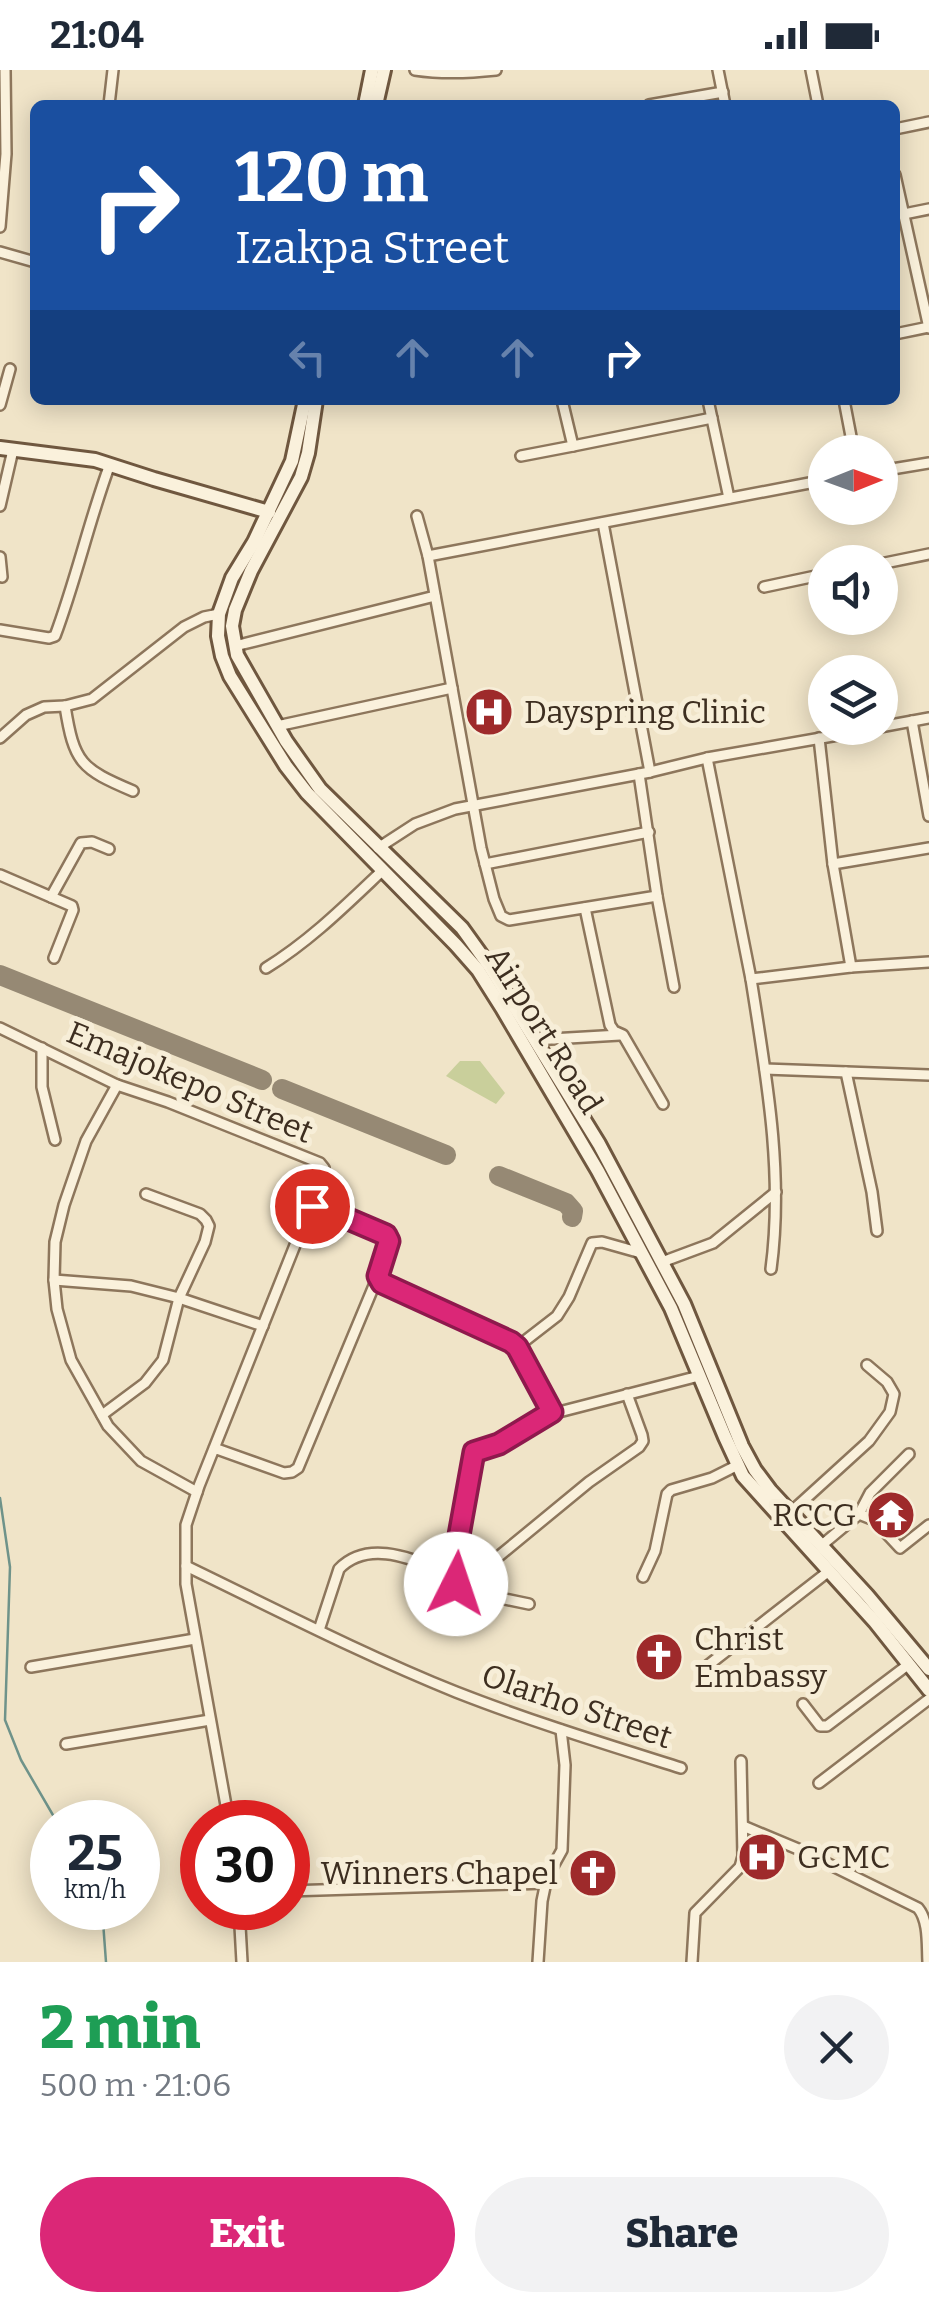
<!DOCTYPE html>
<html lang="en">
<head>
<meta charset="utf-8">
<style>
	:root { --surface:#fff; --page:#f2f2f3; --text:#1f2937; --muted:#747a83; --accent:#db2777 }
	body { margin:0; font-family:Bitter,serif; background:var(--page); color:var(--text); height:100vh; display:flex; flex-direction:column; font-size:38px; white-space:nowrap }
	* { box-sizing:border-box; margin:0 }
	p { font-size:32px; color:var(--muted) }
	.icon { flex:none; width:55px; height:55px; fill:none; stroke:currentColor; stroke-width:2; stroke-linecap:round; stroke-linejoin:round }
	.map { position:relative; height:1892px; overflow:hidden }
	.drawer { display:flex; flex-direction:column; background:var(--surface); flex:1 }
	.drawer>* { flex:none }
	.top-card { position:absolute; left:30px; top:30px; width:870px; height:305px; border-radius:15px; box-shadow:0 5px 25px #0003; background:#1a4fa0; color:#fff; overflow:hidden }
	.needle { width:65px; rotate:89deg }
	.tools { position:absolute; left:808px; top:365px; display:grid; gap:20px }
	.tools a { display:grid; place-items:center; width:90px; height:90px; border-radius:50%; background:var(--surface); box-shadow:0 5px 25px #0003; font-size:50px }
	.speed { position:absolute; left:30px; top:1730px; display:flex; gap:20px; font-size:50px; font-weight:700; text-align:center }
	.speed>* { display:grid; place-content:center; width:130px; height:130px; border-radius:50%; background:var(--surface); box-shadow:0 5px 25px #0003; line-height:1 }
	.speed small { font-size:25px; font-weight:400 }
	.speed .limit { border:15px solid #d22; background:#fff; color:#111 }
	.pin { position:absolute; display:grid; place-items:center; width:85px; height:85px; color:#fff; margin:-42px; border:5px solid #fff; border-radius:50%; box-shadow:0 2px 10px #0007 }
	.me { position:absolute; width:110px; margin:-55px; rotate:4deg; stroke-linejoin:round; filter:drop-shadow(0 0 8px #0008) }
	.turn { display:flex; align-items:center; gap:35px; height:210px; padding:0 40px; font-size:45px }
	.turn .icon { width:130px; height:130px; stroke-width:2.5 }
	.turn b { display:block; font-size:70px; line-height:85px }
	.lanes { display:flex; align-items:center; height:95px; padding:0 40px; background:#0003; justify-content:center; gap:50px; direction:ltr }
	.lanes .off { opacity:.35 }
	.round { display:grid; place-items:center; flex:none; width:105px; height:105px; border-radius:52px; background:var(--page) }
	.overview { display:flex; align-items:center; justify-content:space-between; height:170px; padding:0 40px }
	h1 { font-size:60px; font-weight:800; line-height:75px; color:#1e9e55 }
	.primary-button { display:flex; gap:20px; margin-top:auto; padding:20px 40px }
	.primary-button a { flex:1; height:115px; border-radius:60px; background:var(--accent); color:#fff; font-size:40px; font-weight:800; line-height:115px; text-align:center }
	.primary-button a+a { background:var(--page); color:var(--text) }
	.status { display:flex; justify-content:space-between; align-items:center; height:70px; padding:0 50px; background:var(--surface); direction:ltr }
	.status svg { height:28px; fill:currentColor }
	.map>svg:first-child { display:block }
</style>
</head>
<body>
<div class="status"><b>21:04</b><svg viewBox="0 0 49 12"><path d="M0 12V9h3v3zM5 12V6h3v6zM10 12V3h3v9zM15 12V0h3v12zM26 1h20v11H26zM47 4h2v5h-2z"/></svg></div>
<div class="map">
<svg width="929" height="1892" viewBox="0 0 929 1892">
	<rect width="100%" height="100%" fill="#f0e4c8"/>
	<path fill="#c9cf9b" d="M460 991H480L505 1023 496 1034 446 1006Z"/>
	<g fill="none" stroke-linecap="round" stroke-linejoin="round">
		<g stroke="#6f938a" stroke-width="2.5">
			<path d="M0 1428 10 1497 5 1650 21 1690 57 1752"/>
			<path d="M102 1838 106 1892"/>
		</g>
		<g stroke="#968974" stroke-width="20">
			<path d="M0 905 262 1010"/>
			<path d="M282 1019 446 1085"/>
			<path d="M499 1106 566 1133 573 1141 572 1147"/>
		</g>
		<g stroke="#8d765c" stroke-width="14">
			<g id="street">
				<path d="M415 0C442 4 468 3 496 0"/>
				<path d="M718 0 725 35"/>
				<path d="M811 0 818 35"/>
				<path d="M109 35 113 0"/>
				<path d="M649 35 723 22"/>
				<path d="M895 59 929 52"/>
				<path d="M895 105 929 258"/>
				<path d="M904 144 929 139"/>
				<path d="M0 157 6 84 5 0"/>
				<path d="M0 182 35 192"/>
				<path d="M895 264 929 257"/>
				<path d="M562 330 573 376 712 348"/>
				<path d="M708 330 729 428"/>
				<path d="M844 330 854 382"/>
				<path d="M0 335 10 299"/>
				<path d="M521 386 573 376"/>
				<path d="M880 401 929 393"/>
				<path d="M0 436 13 380"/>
				<path d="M417 446 428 486 481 778 494 829 501 846 509 850 657 826 639 704"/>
				<path d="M603 453 650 702"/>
				<path d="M428 486 825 410"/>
				<path d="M0 487 2 507"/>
				<path d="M880 494 929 484"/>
				<path d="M764 517 825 504"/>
				<path d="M0 560 49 568 55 566C76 510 89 451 110 394"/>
				<path d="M235 576 435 526"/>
				<path d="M65 636C74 693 81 699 133 721"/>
				<path d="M912 651 929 746"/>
				<path d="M277 656 452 618"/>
				<path d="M880 657 929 648"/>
				<path d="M0 668 26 645 44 637 65 636 92 629 184 557 204 547 219 544"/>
				<path d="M819 668 833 794 851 897"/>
				<path d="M707 688 751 909"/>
				<path d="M378 778 415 754 455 739 650 702 707 688 878 658"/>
				<path d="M485 794 649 762"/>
				<path d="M833 794 929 778"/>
				<path d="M0 805 72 836 73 840 54 888"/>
				<path d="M657 826 674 917"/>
				<path d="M51 827 81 773 92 772 109 779"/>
				<path d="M585 838 610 955 614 961 623 965 663 1034"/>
				<path d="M266 898C310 871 346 835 383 800"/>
				<path d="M0 958 117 1015 168 1032 320 1093 324 1098 313 1136"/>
				<path d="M534 970 620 965"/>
				<path d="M42 978V1017L55 1070"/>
				<path d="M765 999 929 1005"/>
				<path d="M846 1002 872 1122 877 1161"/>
				<path d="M117 1015 86 1071 64 1135 55 1172 54 1210 57 1239 71 1290 108 1356 141 1391 197 1422"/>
				<path d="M662 1192 713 1173 776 1122"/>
				<path d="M771 1199C784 1102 766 1005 751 909L851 897 929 892"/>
				<path d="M378 1206 381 1213 511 1272 517 1277 552 1342"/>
				<path d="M54 1210 131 1216 179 1228 263 1256"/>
				<path d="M517 1277 557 1246 569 1227 592 1173 602 1172 641 1183"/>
				<path d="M102 1345 145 1313 163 1290 179 1228 205 1172 209 1156 206 1150 200 1144 146 1124"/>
				<path d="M214 1378 284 1403 292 1402 298 1398 378 1206 389 1171 386 1165 318 1136H313L309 1140 199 1416 186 1455V1514L229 1752"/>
				<path d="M791 1442 869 1371 890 1342 894 1324 887 1312 867 1295"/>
				<path d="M859 1444 870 1423 909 1384"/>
				<path d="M822 1475 859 1444 874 1450 900 1478 929 1455"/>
				<path d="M493 1491 589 1412 639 1377 643 1371 642 1365 627 1324"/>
				<path d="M186 1496C275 1539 364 1585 456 1622 530 1651 605 1674 681 1698"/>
				<path d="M643 1507 655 1481 667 1424 671 1420 712 1408 738 1395"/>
				<path d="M529 1534 466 1521 456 1514 452 1504 473 1382 499 1374 552 1342H559L699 1306"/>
				<path d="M319 1560 339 1499C370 1467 418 1492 452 1504"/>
				<path d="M31 1597 195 1569"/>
				<path d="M702 1600 829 1501"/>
				<path d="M803 1634 820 1656H827L909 1594"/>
				<path d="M66 1674 210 1650"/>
				<path d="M819 1713 929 1629"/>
				<path d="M743 1756 798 1779 918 1838C929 1851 927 1875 928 1892"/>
				<path d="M288 1821 546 1813"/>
				<path d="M239 1838 242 1892"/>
				<path d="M538 1892 542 1831 547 1807 562 1780 565 1695 561 1660"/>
				<path d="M692 1892 695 1843 740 1797 743 1786 741 1691"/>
			</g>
		</g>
		<g stroke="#6f573f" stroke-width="18">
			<g id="secondary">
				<path d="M365 35 372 0"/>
				<path d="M376 35 384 0"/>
				<path d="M305 330 292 391 254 472 232 508 219 544 218 566 222 586 230 606 286 696 307 723 456 875 478 900 502 938 598 1101 671 1238 725 1367 743 1406 875 1552 929 1620"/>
				<path d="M316 330 308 383 301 407 251 501 235 540 232 556 237 585 286 671 320 719 462 858 490 897 599 1074 684 1234 742 1376 755 1400 770 1420 867 1525 929 1599"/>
				<path d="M0 378 95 390 154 409 269 442"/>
			</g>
		</g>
		<use href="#street" stroke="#faf1dc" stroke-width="9"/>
		<use href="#secondary" stroke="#faf1dc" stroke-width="12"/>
	</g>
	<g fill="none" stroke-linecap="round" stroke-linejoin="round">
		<g stroke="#8e194d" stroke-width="25">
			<path id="route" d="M312 1136H318L386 1165 389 1171 378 1206 382 1213 511 1272 517 1277 552 1342 499 1374 474 1382 452 1504 456 1514"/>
		</g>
		<use href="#route" stroke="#db2777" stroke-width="18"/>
	</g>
	<defs>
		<g id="hospital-disc" transform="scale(2.5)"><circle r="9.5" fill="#9e2a2b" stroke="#f7eed8"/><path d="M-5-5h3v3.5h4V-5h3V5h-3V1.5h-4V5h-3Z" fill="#fff"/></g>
		<g id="temple-disc" transform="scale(2.5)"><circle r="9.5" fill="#9e2a2b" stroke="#f7eed8"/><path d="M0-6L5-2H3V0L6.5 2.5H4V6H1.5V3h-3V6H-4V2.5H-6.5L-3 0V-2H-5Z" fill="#fff"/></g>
		<g id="church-disc" transform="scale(2.5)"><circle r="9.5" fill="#9e2a2b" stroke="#f7eed8"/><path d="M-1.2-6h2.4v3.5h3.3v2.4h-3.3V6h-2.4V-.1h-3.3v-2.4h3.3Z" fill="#fff"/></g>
	</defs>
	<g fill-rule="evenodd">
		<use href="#hospital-disc" x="489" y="642"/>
		<use href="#temple-disc" x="891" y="1445"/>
		<use href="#church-disc" x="659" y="1587"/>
		<use href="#hospital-disc" x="762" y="1787"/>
		<use href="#church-disc" x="593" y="1803"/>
	</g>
	<g text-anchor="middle" stroke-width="10" stroke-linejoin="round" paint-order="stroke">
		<g font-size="32" fill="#3d2e20" stroke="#f7eed8" text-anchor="start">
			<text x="524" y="653">Dayspring Clinic</text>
			<text x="856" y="1456" text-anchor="end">RCCG</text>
			<text x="694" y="1580">Christ<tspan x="694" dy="37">Embassy</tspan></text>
			<text x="797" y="1798">GCMC</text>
			<text x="558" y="1814" text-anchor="end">Winners Chapel</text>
		</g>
		<g font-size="32" fill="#3d2e20" stroke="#f7eed8">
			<text transform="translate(544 960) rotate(58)" y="11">Airport Road</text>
			<text transform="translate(190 1012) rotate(23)" y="11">Emajokepo Street</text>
			<text transform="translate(577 1636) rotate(19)" y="11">Olarho Street</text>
		</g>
	</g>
</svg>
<div class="tools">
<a><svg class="needle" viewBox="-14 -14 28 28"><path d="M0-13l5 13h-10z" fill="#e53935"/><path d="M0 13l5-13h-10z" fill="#747a83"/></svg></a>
<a><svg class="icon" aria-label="sound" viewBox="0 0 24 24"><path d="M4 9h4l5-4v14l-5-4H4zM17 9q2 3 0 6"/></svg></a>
<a><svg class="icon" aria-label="layers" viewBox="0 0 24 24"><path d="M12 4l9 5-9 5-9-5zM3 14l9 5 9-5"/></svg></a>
</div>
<div class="speed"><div>25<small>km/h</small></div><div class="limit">30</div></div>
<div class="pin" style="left:312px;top:1136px;background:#d93025"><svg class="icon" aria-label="arrive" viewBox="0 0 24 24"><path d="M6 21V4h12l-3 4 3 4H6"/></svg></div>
<svg class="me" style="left:456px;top:1514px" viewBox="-20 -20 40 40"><circle r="19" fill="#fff"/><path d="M0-13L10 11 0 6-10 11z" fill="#db2777"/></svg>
<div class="top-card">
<div class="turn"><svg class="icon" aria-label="right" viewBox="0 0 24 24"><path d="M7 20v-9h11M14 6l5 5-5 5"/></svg><div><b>120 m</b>Izakpa Street</div></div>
<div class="lanes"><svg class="icon off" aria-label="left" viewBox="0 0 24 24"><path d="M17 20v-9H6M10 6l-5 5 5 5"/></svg><svg class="icon off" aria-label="ahead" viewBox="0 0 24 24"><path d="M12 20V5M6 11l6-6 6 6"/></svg><svg class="icon off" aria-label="ahead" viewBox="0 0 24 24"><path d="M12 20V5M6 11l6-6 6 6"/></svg><svg class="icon" aria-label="right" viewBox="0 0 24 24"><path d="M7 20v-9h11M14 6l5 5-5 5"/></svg></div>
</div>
</div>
<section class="drawer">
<div class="overview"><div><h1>2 min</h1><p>500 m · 21:06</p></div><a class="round"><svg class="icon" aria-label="close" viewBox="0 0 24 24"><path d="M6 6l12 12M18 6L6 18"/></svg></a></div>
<div class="primary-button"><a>Exit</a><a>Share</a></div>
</section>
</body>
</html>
